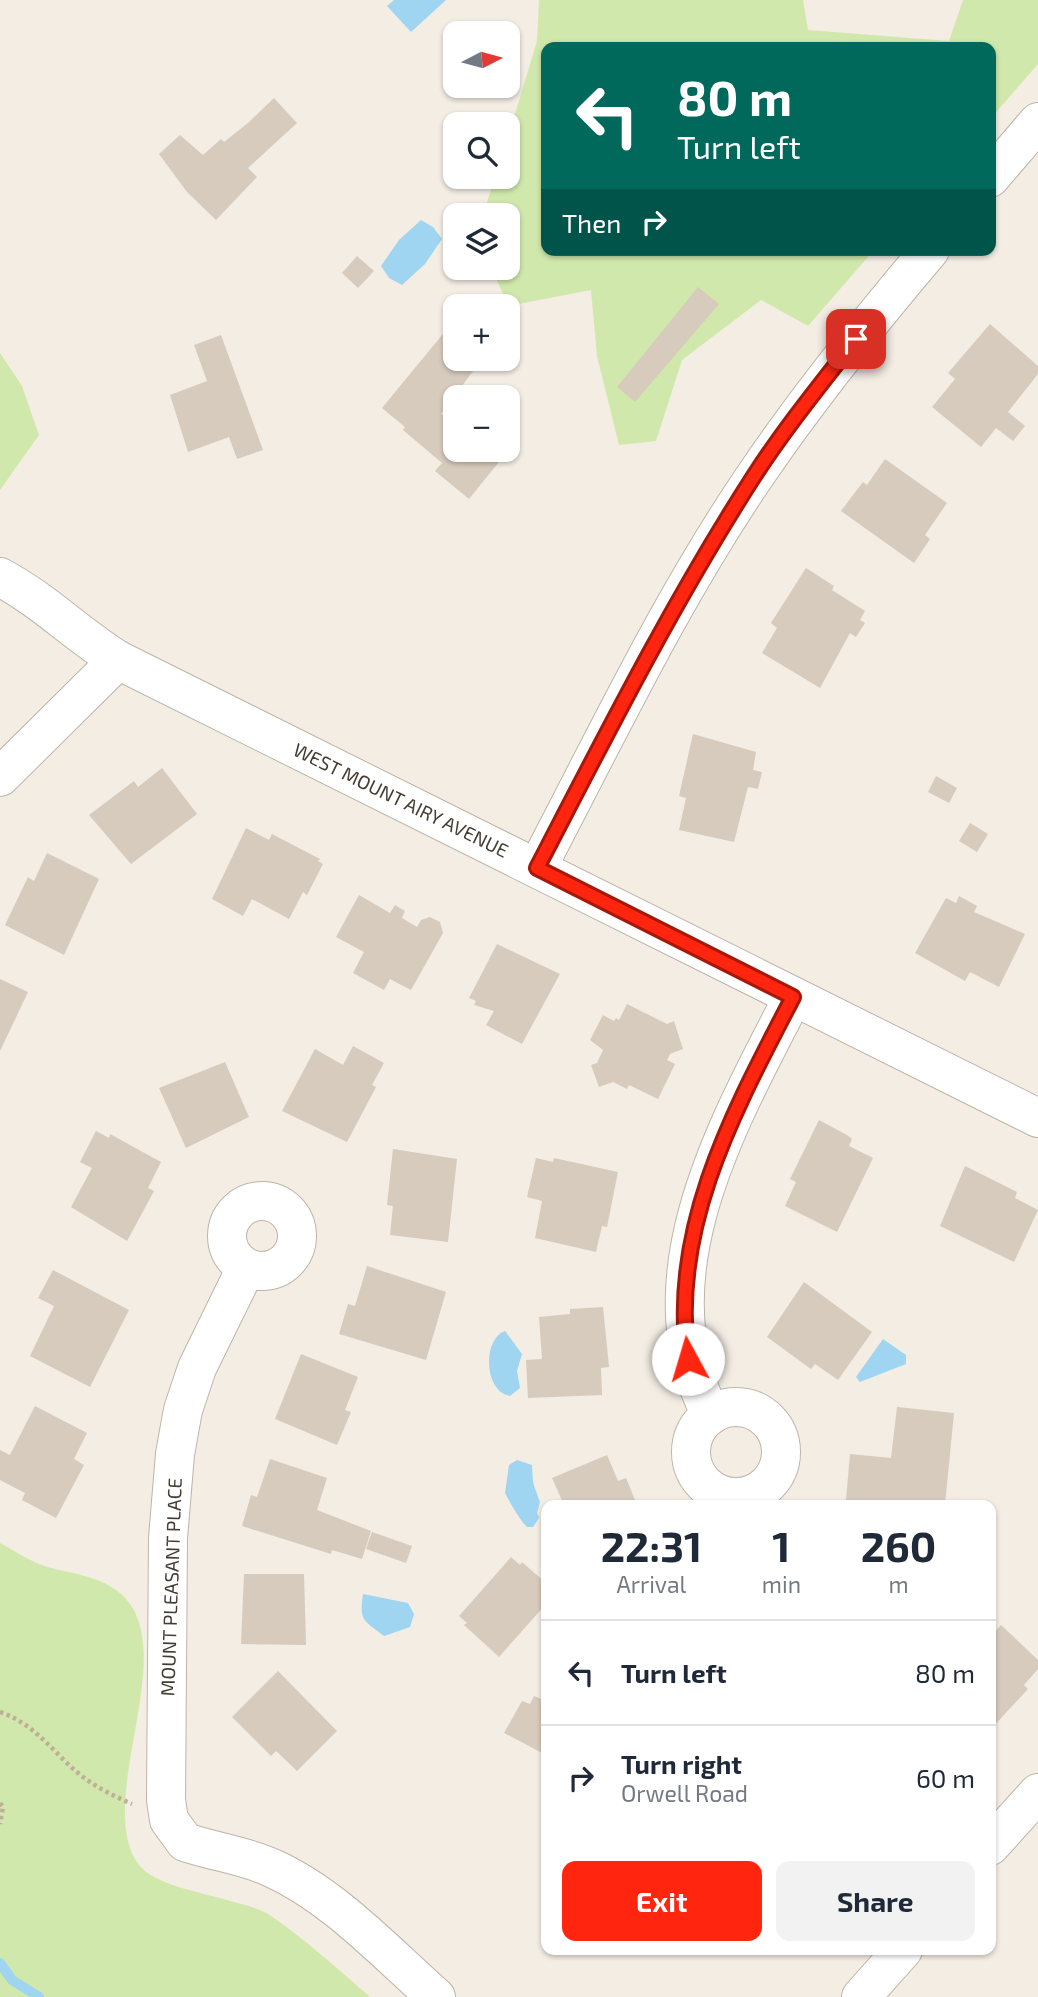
<!DOCTYPE html>
<html lang="en">
<head>
<meta charset="utf-8">
<style>
	:root { --surface:#fff; --page:#f2f2f3; --text:#1f2937; --muted:#747a83; --line:#e0e1e3; --accent:#ff250f }
	body { margin:0; font-family:"Exo 2",sans-serif; background:var(--page); color:var(--text); height:100vh; display:flex; flex-direction:column; font-size:26px; white-space:nowrap }
	* { box-sizing:border-box; margin:0 }
	p { font-size:23px; color:var(--muted) }
	.icon { flex:none; width:38px; height:38px; fill:none; stroke:currentColor; stroke-width:2; stroke-linecap:round; stroke-linejoin:round }
	.map { position:relative; flex:1; overflow:hidden }
	.details { position:absolute; left:541px; top:1500px; width:455px; height:455px; display:flex; flex-direction:column; background:var(--surface); border-radius:14px; box-shadow:0 2px 5px #0004 }
	.details>* { flex:none }
	.top-card { position:absolute; left:541px; top:42px; width:455px; height:214px; border-radius:14px; box-shadow:0 2px 5px #0004; background:#00695c; color:#fff; overflow:hidden }
	.needle { width:46px; rotate:84deg }
	.tools { position:absolute; left:443px; top:21px; display:grid; gap:14px }
	.tools a { display:grid; place-items:center; width:77px; height:77px; border-radius:14px; background:var(--surface); box-shadow:0 2px 5px #0004; font-size:35px }
	.pin { position:absolute; display:grid; place-items:center; width:60px; height:60px; color:#fff; margin:-30px; border-radius:14px; box-shadow:0 4px 10px #0006 }
	.me { position:absolute; width:77px; margin:-38px; rotate:354deg; stroke-linejoin:round; filter:drop-shadow(0 0 5px #0008) }
	.turn { display:flex; align-items:center; gap:24px; height:147px; padding:0 21px; font-size:32px }
	.turn .icon { width:91px; height:91px; stroke-width:2.5 }
	.turn b { display:block; font-size:49px; line-height:60px }
	.then { display:flex; align-items:center; height:66px; padding:0 21px; background:#0003; gap:14px; font-size:26px }
	.eta { display:flex; justify-content:space-evenly; align-items:center; height:119px; text-align:center }
	.eta b { font-size:42px; font-weight:700; line-height:49px }
	.primary-button { display:flex; gap:14px; margin-top:auto; padding:14px 21px }
	.primary-button a { flex:1; height:80px; border-radius:14px; background:var(--accent); color:#fff; font-size:28px; font-weight:700; line-height:80px; text-align:center }
	.primary-button a+a { background:var(--page); color:var(--text) }
	ul { padding:0; list-style:none }
	li { display:flex; align-items:center; gap:21px; height:105px; padding:0 21px; border-top:2px solid var(--line) }
	li div { flex:1 }
	li b { display:block; font-size:26px }
	li em { font-style:normal }
	.map>svg:first-child { display:block }
</style>
</head>
<body>
<div class="map">
<svg width="1038" height="1997" viewBox="0 0 1038 1997">
	<rect width="100%" height="100%" fill="#f3ede4"/>
	<g fill="#d1e8ac">
		<path d="M539 0H803L808 30 949 41 963 0H1038V64L991 118 990 47H546V250H874L808 326 761 300 682 360 656 441 619 445 597 356 591 290 508 306 492 268H508V215H483L495 177H508V137L537 41Z"/>
		<path d="M0 353 22 386 39 435 0 490Z"/>
		<path d="M0 1543C15 1551 31 1562 47 1567 69 1573 93 1575 113 1588 191 1637 90 1800 139 1865 154 1885 204 1893 227 1900 241 1904 260 1908 271 1916 306 1940 339 1970 370 1997H0Z"/>
	</g>
	<g fill="#9fd5f1">
		<path d="M394 0H446L411 32 387 6Z"/>
		<path d="M421 220 433 227 442 239 425 264 402 285 389 278 381 266 399 240Z"/>
		<path d="M505 1331 522 1354 517 1371 520 1388 510 1396C484 1392 482 1339 505 1331Z"/>
		<path d="M883 1339 906 1355V1364L860 1382 856 1377Z"/>
		<path d="M517 1460 532 1465C533 1487 533 1482 540 1502L537 1513 539 1518 533 1527H527C520 1520 510 1503 505 1493L509 1465Z"/>
		<path d="M363 1594 408 1603 414 1614 410 1627 384 1636C364 1620 359 1622 363 1594Z"/>
	</g>
	<g fill="none" stroke-linecap="round" stroke-linejoin="round">
		<path stroke="#9fd5f1" stroke-width="10" d="M0 1963 12 1980 39 1997"/>
	</g>
	<g fill="#d7cbbd">
		<path d="M274 98 297 123 248 168 257 177 216 220 187 192 159 154 180 135 203 155 221 139 224 142 248 123Z"/>
		<path d="M357 256 374 271 358 288 342 273Z"/>
		<path d="M698 287 719 304 635 402 617 387Z"/>
		<path d="M990 324 1038 366V374L1008 412 1025 426 1013 441 996 428 981 447 932 407 955 379 948 373Z"/>
		<path d="M447 329 455 335V359H482L441 414 455 426V450H484L499 462 469 499 435 471 442 463 403 430 405 427 382 408Z"/>
		<path d="M221 335 263 450 237 459 229 437 188 452 170 395 207 381 194 345Z"/>
		<path d="M885 459 947 503 925 535 930 539 914 563 841 511 863 482 867 485Z"/>
		<path d="M806 568 834 586 832 590 865 611 860 620 865 623 856 637 850 633 820 688 762 653 777 628 771 623Z"/>
		<path d="M693 734 756 752 753 770 762 772 758 789 748 787 734 842 679 830 686 798 679 796Z"/>
		<path d="M162 768 197 814 131 864 89 815 134 781 138 787Z"/>
		<path d="M936 776 957 788 949 803 928 792Z"/>
		<path d="M970 823 988 834 977 852 959 841Z"/>
		<path d="M246 828 269 840 272 834 320 859 318 861 323 864 307 895 303 892 289 919 252 899 243 916 212 899Z"/>
		<path d="M47 853 99 879 64 955 5 925 28 877 34 881Z"/>
		<path d="M359 895 390 913 395 905 405 911 402 918 417 927 421 920 430 917 440 922 443 933 411 990 390 979 384 990 353 973 364 952 336 937Z"/>
		<path d="M959 896 977 906 974 912 1025 934 999 987 970 972 965 981 915 953 946 898 956 903Z"/>
		<path d="M497 944 560 974 522 1044 486 1025 494 1011 474 1005 476 1001 469 998Z"/>
		<path d="M0 979 28 992 0 1051Z"/>
		<path d="M627 1004 667 1024 674 1021 683 1049 670 1054 667 1060 675 1064 658 1099 629 1085 627 1089 613 1082 599 1087 591 1065 597 1063 603 1050 590 1040 603 1015 614 1021 616 1018 619 1020Z"/>
		<path d="M353 1046 384 1063 372 1085 376 1087 347 1142 282 1111 315 1049 343 1065Z"/>
		<path d="M225 1062 249 1117 186 1148 159 1088Z"/>
		<path d="M819 1120 847 1135 852 1139 849 1146 873 1158 837 1232 785 1206 796 1182 790 1179Z"/>
		<path d="M96 1131 109 1138 110 1134 161 1162 148 1188 154 1191 127 1241 71 1207 92 1168 80 1162Z"/>
		<path d="M393 1149 457 1159 448 1242 390 1235 393 1206 387 1205Z"/>
		<path d="M536 1158 553 1162 554 1158 618 1172 607 1227 602 1226 596 1252 535 1238 542 1201 527 1197Z"/>
		<path d="M965 1166 1017 1192 1015 1198 1038 1210 1014 1262 940 1226Z"/>
		<path d="M367 1266 446 1292 426 1360 339 1334 348 1304 355 1306Z"/>
		<path d="M53 1270 129 1310 90 1387 30 1356 54 1306 38 1298Z"/>
		<path d="M804 1282 872 1332 838 1380 815 1364 811 1369 767 1337Z"/>
		<path d="M603 1307 609 1367 601 1368 602 1395 528 1398 526 1360 542 1359 539 1317 570 1314V1309Z"/>
		<path d="M301 1354 358 1377 345 1410 351 1412 337 1445 275 1419Z"/>
		<path d="M35 1406 87 1433 74 1459 84 1465 56 1518 22 1500 25 1493 0 1480V1450L10 1455Z"/>
		<path d="M897 1407 954 1413 945 1505H895L846 1500 850 1454 891 1458Z"/>
		<path d="M607 1455 618 1481 626 1478 637 1505H564L552 1478Z"/>
		<path d="M270 1459 327 1478 317 1510 371 1531 362 1559 332 1550 331 1554 242 1526 251 1495 257 1497Z"/>
		<path d="M372 1532 412 1546 406 1563 366 1549Z"/>
		<path d="M511 1557 520 1565 522 1562 546 1583V1604L499 1657 464 1625 467 1623 459 1616Z"/>
		<path d="M244 1574H304L306 1645 241 1644Z"/>
		<path d="M1001 1625 1038 1660V1669L1024 1685 1028 1689 990 1730V1637Z"/>
		<path d="M278 1671 337 1731 297 1771 276 1751 271 1756 232 1717Z"/>
		<path d="M534 1696 546 1701V1755L504 1733 522 1701 530 1704Z"/>
	</g>
	<g fill="none" stroke-linecap="round" stroke-linejoin="round">
		<g stroke="#beb5a7" stroke-width="40">
			<g id="minor">
				<path d="M990 178 1038 122"/>
				<path d="M0 577C46 602 75 633 118 660L1038 1118"/>
				<path d="M0 777 118 660"/>
				<path d="M537 868C607 735 672 597 757 473 810 395 869 322 930 250"/>
				<circle cx="262" cy="1236" r="35"/>
				<path d="M246 1268 197 1368 183 1410 175 1454 168 1538 166 1800 169 1820 185 1842C214 1852 244 1855 272 1868 334 1896 385 1952 436 1997"/>
				<circle cx="736" cy="1452" r="45"/>
				<path d="M711 1415C639 1276 730 1120 793 997"/>
				<path d="M990 1846 1038 1793"/>
				<path d="M861 1997 903 1950"/>
			</g>
		</g>
		<g stroke="#c0af98" stroke-width="4.5" stroke-dasharray="3.5 3.5" stroke-linecap="butt">
			<path d="M0 1712C30 1722 48 1745 70 1766 88 1783 109 1794 132 1804"/>
			<path d="M0 1803 3 1807 0 1824"/>
		</g>
		<use href="#minor" stroke="#fff" stroke-width="38"/>
	</g>
	<g fill="none" stroke-linecap="round" stroke-linejoin="round">
		<g stroke="#a6180a" stroke-width="18">
			<path id="route" d="M688 1359C669 1228 735 1109 793 997L537 868C606 735 673 602 754 476 785 428 821 384 856 339"/>
		</g>
		<use href="#route" stroke="#ff250f" stroke-width="12"/>
	</g>
	<g text-anchor="middle" stroke-width="6" stroke-linejoin="round" paint-order="stroke">
		<g font-size="19" fill="#453d34" stroke="#fff">
			<text transform="translate(401 800) rotate(26)" y="7">WEST MOUNT AIRY AVENUE</text>
			<text transform="translate(171 1587) rotate(-88)" y="7">MOUNT PLEASANT PLACE</text>
		</g>
	</g>
</svg>
<div class="tools">
<a><svg class="needle" viewBox="-14 -14 28 28"><path d="M0-13l5 13h-10z" fill="#e53935"/><path d="M0 13l5-13h-10z" fill="#747a83"/></svg></a>
<a><svg class="icon" aria-label="search" viewBox="0 0 24 24"><circle cx="10" cy="10" r="6"/><path d="M15 15l6 6"/></svg></a>
<a><svg class="icon" aria-label="layers" viewBox="0 0 24 24"><path d="M12 4l9 5-9 5-9-5zM3 14l9 5 9-5"/></svg></a>
<a>+</a>
<a>−</a>
</div>
<div class="pin" style="left:856px;top:339px;background:#d93025"><svg class="icon" aria-label="arrive" viewBox="0 0 24 24"><path d="M6 21V4h12l-3 4 3 4H6"/></svg></div>
<svg class="me" style="left:688px;top:1359px" viewBox="-20 -20 40 40"><circle r="19" fill="#fff"/><path d="M0-13L10 11 0 6-10 11z" fill="#ff250f"/></svg>
<div class="top-card">
<div class="turn"><svg class="icon" aria-label="left" viewBox="0 0 24 24"><path d="M17 20v-9H6M10 6l-5 5 5 5"/></svg><div><b>80 m</b>Turn left</div></div>
<div class="then">Then<svg class="icon" aria-label="right" viewBox="0 0 24 24"><path d="M7 20v-9h11M14 6l5 5-5 5"/></svg></div>
</div>
<section class="details">
<div class="eta">
<div><b>22:31</b><p>Arrival</p></div>
<div><b>1</b><p>min</p></div>
<div><b>260</b><p>m</p></div>
</div>
<ul>
<li><svg class="icon" aria-label="left" viewBox="0 0 24 24"><path d="M17 20v-9H6M10 6l-5 5 5 5"/></svg><div><b>Turn left</b></div><em>80 m</em></li>
<li><svg class="icon" aria-label="right" viewBox="0 0 24 24"><path d="M7 20v-9h11M14 6l5 5-5 5"/></svg><div><b>Turn right</b><p>Orwell Road</p></div><em>60 m</em></li>
</ul>
<div class="primary-button"><a>Exit</a><a>Share</a></div>
</section>
</div>
</body>
</html>
